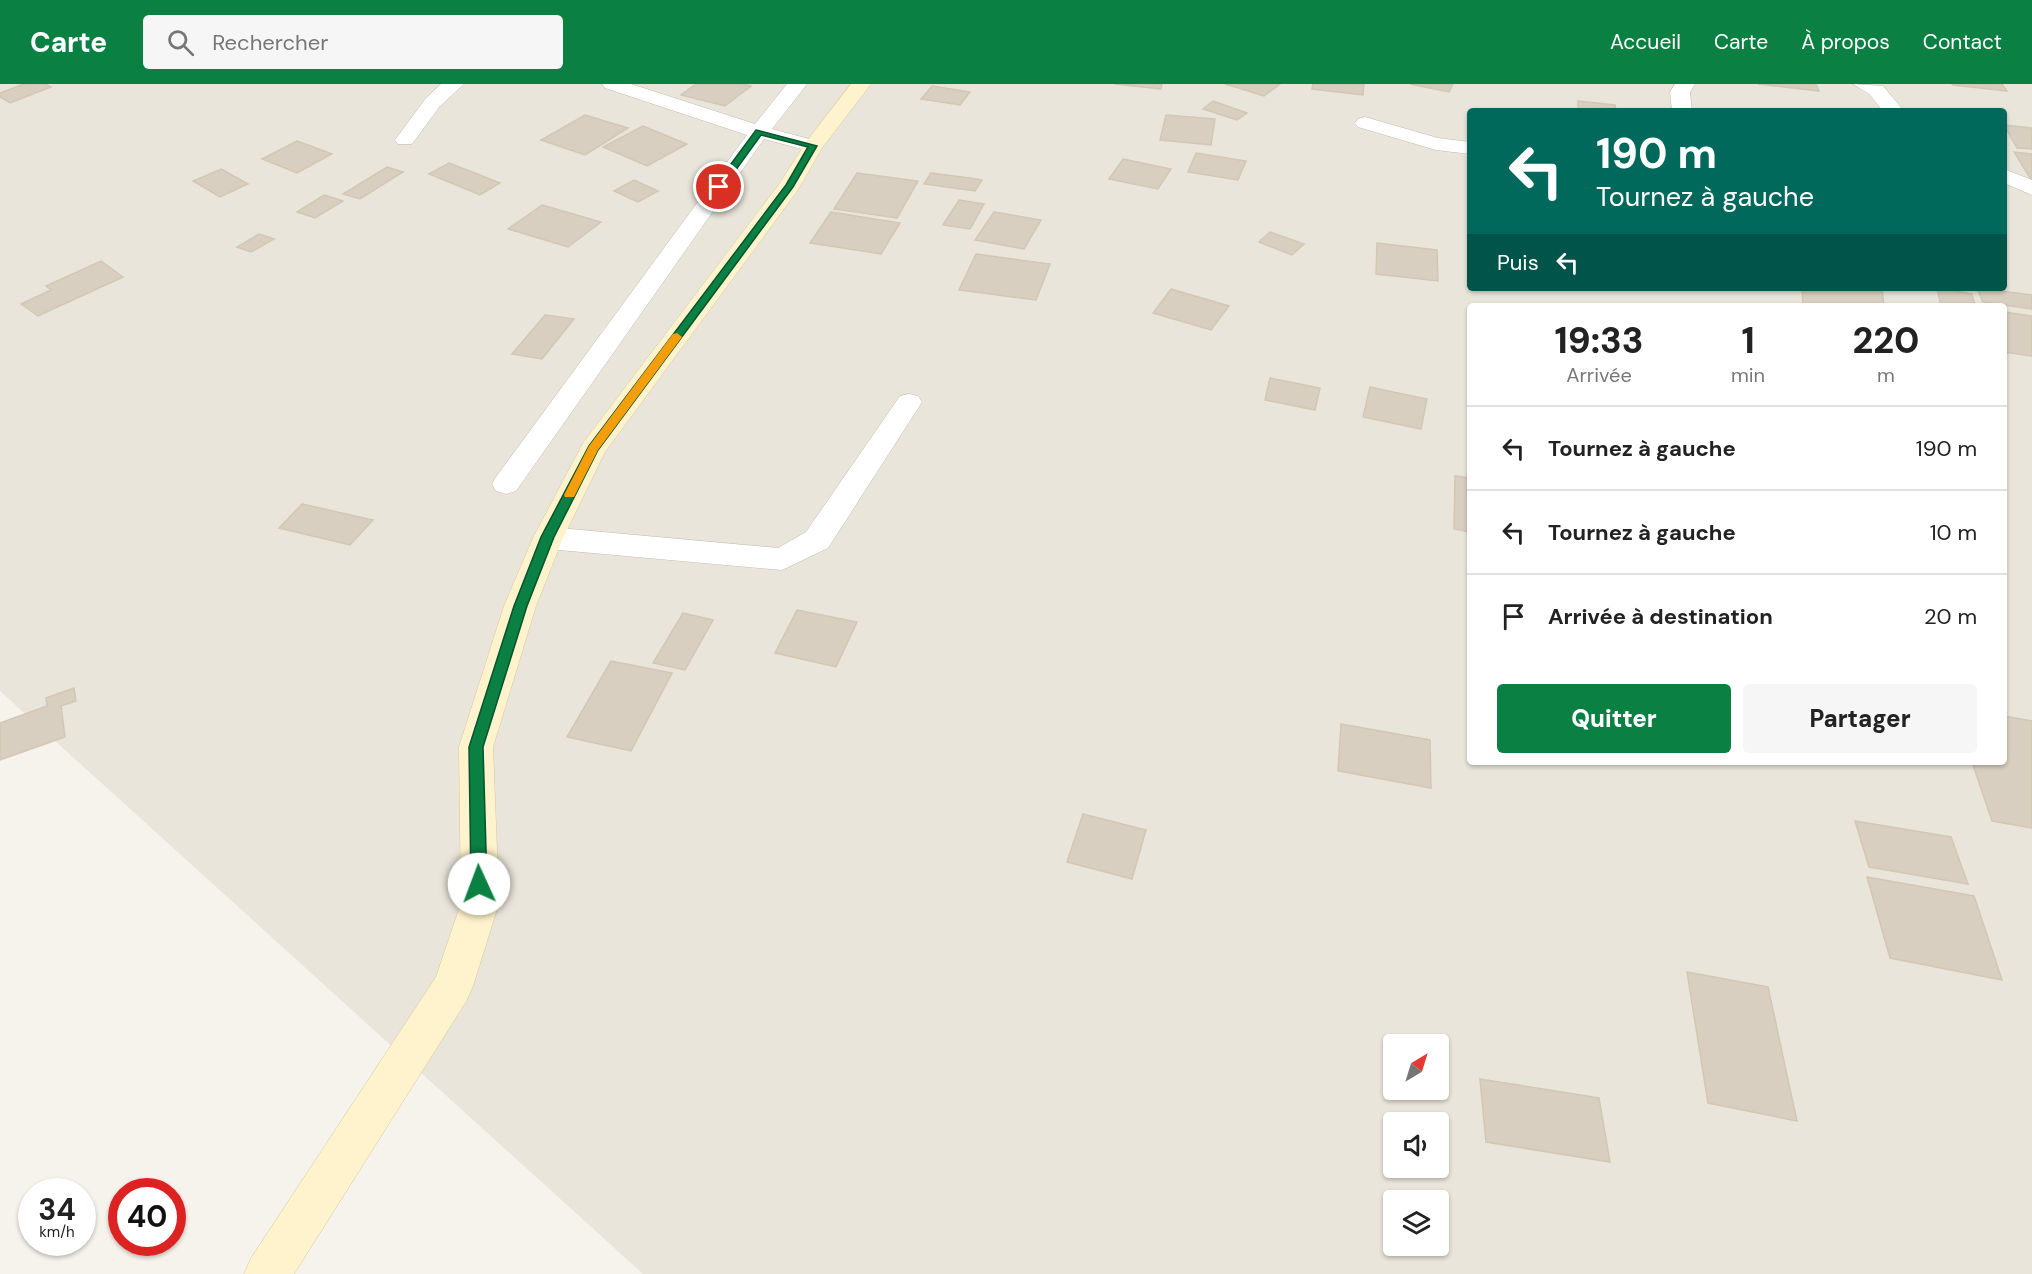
<!DOCTYPE html>
<html lang="fr">
<head>
<meta charset="utf-8">
<style>
	:root { --surface:#fff; --page:#f6f6f6; --text:#222; --muted:#767676; --line:#e0e0e0; --accent:#0b8043 }
	body { margin:0; font-family:"DM Sans",sans-serif; background:var(--page); color:var(--text); height:100vh; display:flex; flex-direction:column; font-size:22px; white-space:nowrap }
	* { box-sizing:border-box; margin:0 }
	p { font-size:20px; color:var(--muted) }
	.icon { flex:none; width:33px; height:33px; fill:none; stroke:currentColor; stroke-width:2; stroke-linecap:round; stroke-linejoin:round }
	.map { position:relative; flex:1; overflow:hidden }
	.details { position:absolute; left:1467px; top:219px; width:540px; height:462px; display:flex; flex-direction:column; background:var(--surface); border-radius:6px; box-shadow:0 2px 4px #0004 }
	.details>* { flex:none }
	.top-card { position:absolute; left:1467px; top:24px; width:540px; height:183px; border-radius:6px; box-shadow:0 2px 4px #0004; background:#00695c; color:#fff; overflow:hidden }
	.needle { width:39px; rotate:38deg }
	.fabs { position:absolute; left:1383px; top:950px; display:grid; gap:12px }
	.fabs a { display:grid; place-items:center; width:66px; height:66px; border-radius:6px; background:var(--surface); box-shadow:0 2px 4px #0004; font-size:30px }
	.speed { position:absolute; left:18px; top:1094px; display:flex; gap:12px; font-size:30px; font-weight:700; text-align:center }
	.speed>* { display:grid; place-content:center; width:78px; height:78px; border-radius:50%; background:var(--surface); box-shadow:0 2px 4px #0004; line-height:1 }
	.speed small { font-size:15px; font-weight:400 }
	.speed .limit { border:9px solid #d22; background:#fff; color:#111 }
	.pin { position:absolute; display:grid; place-items:center; width:51px; height:51px; color:#fff; margin:-26px; border:3px solid #fff; border-radius:50%; box-shadow:0 2px 6px #0007 }
	.me { position:absolute; width:66px; margin:-33px; rotate:358deg; stroke-linejoin:round; filter:drop-shadow(0 0 4px #0008) }
	.turn { display:flex; align-items:center; gap:21px; height:126px; padding:0 30px; font-size:27px }
	.turn .icon { width:78px; height:78px; stroke-width:2.5 }
	.turn b { display:block; font-size:42px; line-height:51px }
	.then { display:flex; align-items:center; height:57px; padding:0 30px; background:#0003; gap:12px; font-size:22px }
	.eta { display:flex; justify-content:space-evenly; align-items:center; height:102px; text-align:center }
	.eta b { font-size:36px; font-weight:800; line-height:42px }
	.button { display:flex; gap:12px; margin-top:auto; padding:12px 30px }
	.button a { flex:1; height:69px; border-radius:6px; background:var(--accent); color:#fff; font-size:24px; font-weight:800; line-height:69px; text-align:center }
	.button a+a { background:var(--page); color:var(--text) }
	ul { padding:0; list-style:none }
	li { display:flex; align-items:center; gap:18px; height:84px; padding:0 30px; border-top:2px solid var(--line) }
	li div { flex:1 }
	li b { display:block; font-size:22px }
	li em { font-style:normal }
	header { display:flex; align-items:center; gap:36px; box-sizing:border-box; height:84px; padding:0 30px; background:var(--accent); color:#fff }
	header strong { font-size:28px }
	nav { display:flex; gap:33px; margin-inline-start:auto; font-size:21px }
	.search { width:420px; height:54px; background:var(--page); display:flex; align-items:center; gap:15px; box-sizing:border-box; padding:0 21px; border-radius:6px; color:var(--muted); font-size:22px }
	.map>svg:first-child { display:block }
</style>
</head>
<body>
<header>
<strong>Carte</strong>
<div class="search"><svg class="icon" aria-label="search" viewBox="0 0 24 24"><circle cx="10" cy="10" r="6"/><path d="M15 15l6 6"/></svg>Rechercher</div>
<nav><a>Accueil</a><a>Carte</a><a>À propos</a><a>Contact</a></nav>
</header>
<div class="map">
<svg width="2032" height="1190" viewBox="0 0 2032 1190">
	<rect width="100%" height="100%" fill="#f6f3ec"/>
	<path fill="#eae5da" fill-rule="evenodd" d="M0 0H2032V1190H643L0 607ZM1470 27H2004V204H1470ZM1470 222H2004V678H1470ZM1394 960H1438V1005H1394ZM1394 1038H1438V1083H1394ZM1394 1116H1438V1161H1394Z"/>
	<g fill="#d8cfc1" stroke="#d3c7b4" stroke-width="1.5">
		<path d="M24 0H45L51 3 10 19 0 13V9Z"/>
		<path d="M696 0H744L751 2 725 22 681 11Z"/>
		<path d="M1115 0H1162L1161 5Z"/>
		<path d="M1225 0H1280L1264 12Z"/>
		<path d="M1313 0H1364L1363 11 1312 5Z"/>
		<path d="M1410 0H1453L1449 8Z"/>
		<path d="M1758 0H1816L1819 7Z"/>
		<path d="M1952 0H2002L2007 7 1953 1Z"/>
		<path d="M932 2 970 8 960 21 921 15Z"/>
		<path d="M1213 17 1247 29 1237 36 1203 25Z"/>
		<path d="M1578 17 1615 21 1616 27H1578Z"/>
		<path d="M585 31 628 44 585 71 541 56Z"/>
		<path d="M1166 31 1215 35 1211 61 1160 56Z"/>
		<path d="M2004 41 2032 44V65L2017 64Z"/>
		<path d="M643 42 687 60 647 82 603 63Z"/>
		<path d="M297 57 332 70 297 89 262 75Z"/>
		<path d="M2014 68 2032 70V97Z"/>
		<path d="M1196 69 1246 77 1238 96 1188 88Z"/>
		<path d="M1123 75 1171 85 1158 105 1109 95Z"/>
		<path d="M449 79 500 99 480 111 429 90Z"/>
		<path d="M387 83 403 88 360 115 343 110Z"/>
		<path d="M221 85 248 100 220 113 193 97Z"/>
		<path d="M857 89 918 97 897 134 834 125Z"/>
		<path d="M931 89 970 94 982 96 975 107 924 100Z"/>
		<path d="M634 96 658 107 638 118 614 107Z"/>
		<path d="M324 111 343 117 315 134 297 128Z"/>
		<path d="M959 116 984 120 970 145 943 141Z"/>
		<path d="M542 121 601 138 568 163 508 145Z"/>
		<path d="M831 128 900 139 881 170 810 159Z"/>
		<path d="M994 128 1041 136 1024 165 975 156Z"/>
		<path d="M1270 148 1304 160 1292 171 1259 158Z"/>
		<path d="M259 150 274 155 251 168 237 163Z"/>
		<path d="M1377 159 1437 166 1438 197 1376 190Z"/>
		<path d="M976 170 1050 180 1036 216 959 206Z"/>
		<path d="M101 177 123 193 38 232 21 220 51 206 46 202Z"/>
		<path d="M1802 204H1882L1884 222H1803Z"/>
		<path d="M1937 204 1972 210 1975 222H1941Z"/>
		<path d="M1977 204 2032 211V225L1983 218Z"/>
		<path d="M1171 205 1229 222 1211 246 1153 229Z"/>
		<path d="M2004 228 2032 232V272L2004 268Z"/>
		<path d="M545 231 574 235 542 275 512 270Z"/>
		<path d="M1270 294 1320 304 1315 326 1265 316Z"/>
		<path d="M1370 303 1427 315 1421 345 1363 333Z"/>
		<path d="M1455 392 1470 394V448L1454 445Z"/>
		<path d="M302 420 373 436 350 461 279 444Z"/>
		<path d="M797 526 857 538 836 583 775 569Z"/>
		<path d="M683 529 713 536 685 586 653 579Z"/>
		<path d="M611 577 672 589 631 667 567 653Z"/>
		<path d="M74 604 76 617 61 622 65 653 0 676V639L47 622 46 614Z"/>
		<path d="M2004 632 2032 637V744L1992 737 1972 678H2004Z"/>
		<path d="M1341 640 1430 656 1431 704 1338 687Z"/>
		<path d="M1083 730 1146 746 1132 795 1067 778Z"/>
		<path d="M1855 737 1951 753 1968 800 1869 783Z"/>
		<path d="M1867 793 1974 812 2002 896 1890 874Z"/>
		<path d="M1687 888 1768 903 1797 1037 1708 1019Z"/>
		<path d="M1480 995 1599 1014 1610 1078 1486 1058Z"/>
	</g>
	<g fill="none" stroke-linecap="round" stroke-linejoin="round">
		<g stroke="#c2bbae" stroke-width="1">
			<g id="street">
				<path d="M441 0H464L440 22 412 60H398L395 56 398 52 426 14Z"/>
				<path d="M602 0H631L755 40 787 0H807L772 45 820 58 823 62 820 66 813 68 764 55 516 407 506 410 496 407 492 400 496 393 747 51 605 4Z"/>
				<path d="M1675 0H1695L1690 8 1692 27H1672L1670 8Z"/>
				<path d="M1853 0 1883 2 1904 27H1883L1869 10Z"/>
				<path d="M1365 33 1438 54 1470 58V70L1436 66 1358 43 1355 39 1358 35Z"/>
				<path d="M2004 85 2032 96V111L2004 99Z"/>
				<path d="M909 310 918 312 922 318 828 464 782 486 548 465 537 461 533 454 537 447 548 443 778 464 806 448 900 312Z"/>
			</g>
		</g>
		<g stroke="#d6c79b" stroke-width="1">
			<path id="secondary" d="M851 0H871L822 64 798 106 605 368 563 454 536 522 493 663 499 819 473 902 467 916 294 1190H244L251 1174 436 893 461 819 459 663 504 522 533 454 583 359 780 99 806 58Z"/>
		</g>
		<use href="#street" fill="#fff" fill-rule="evenodd"/>
		<use href="#secondary" fill="#fff3cd" fill-rule="evenodd"/>
	</g>
	<path fill="#0b8043" stroke="#07532c" stroke-width="1.5" d="M756 46 817 62 793 103 598 366 554 453 527 522 483 663 487 800 485 805 479 807 474 805 471 800 469 663 514 522 541 453 589 362 786 101 808 63 761 51 722 105H716L714 103Z"/>
	<path fill="#f59e0b" d="M677 249 682 253 598 366 574 413H565L564 411 589 362 673 250Z"/>
</svg>
<div class="fabs">
<a><svg class="needle" viewBox="-14 -14 28 28"><path d="M0-13l5 13h-10z" fill="#e53935"/><path d="M0 13l5-13h-10z" fill="#767676"/></svg></a>
<a><svg class="icon" aria-label="sound" viewBox="0 0 24 24"><path d="M4 9h4l5-4v14l-5-4H4zM17 9q2 3 0 6"/></svg></a>
<a><svg class="icon" aria-label="layers" viewBox="0 0 24 24"><path d="M12 4l9 5-9 5-9-5zM3 14l9 5 9-5"/></svg></a>
</div>
<div class="speed"><div>34<small>km/h</small></div><div class="limit">40</div></div>
<div class="pin" style="left:719px;top:103px;background:#d93025"><svg class="icon" aria-label="arrive" viewBox="0 0 24 24"><path d="M6 21V4h12l-3 4 3 4H6"/></svg></div>
<svg class="me" style="left:479px;top:800px" viewBox="-20 -20 40 40"><circle r="19" fill="#fff"/><path d="M0-13L10 11 0 6-10 11z" fill="#0b8043"/></svg>
<div class="top-card">
<div class="turn"><svg class="icon" aria-label="left" viewBox="0 0 24 24"><path d="M17 20v-9H6M10 6l-5 5 5 5"/></svg><div><b>190 m</b>Tournez à gauche</div></div>
<div class="then">Puis<svg class="icon" aria-label="left" viewBox="0 0 24 24"><path d="M17 20v-9H6M10 6l-5 5 5 5"/></svg></div>
</div>
<section class="details">
<div class="eta">
<div><b>19:33</b><p>Arrivée</p></div>
<div><b>1</b><p>min</p></div>
<div><b>220</b><p>m</p></div>
</div>
<ul>
<li><svg class="icon" aria-label="left" viewBox="0 0 24 24"><path d="M17 20v-9H6M10 6l-5 5 5 5"/></svg><div><b>Tournez à gauche</b></div><em>190 m</em></li>
<li><svg class="icon" aria-label="left" viewBox="0 0 24 24"><path d="M17 20v-9H6M10 6l-5 5 5 5"/></svg><div><b>Tournez à gauche</b></div><em>10 m</em></li>
<li><svg class="icon" aria-label="arrive" viewBox="0 0 24 24"><path d="M6 21V4h12l-3 4 3 4H6"/></svg><div><b>Arrivée à destination</b></div><em>20 m</em></li>
</ul>
<div class="button"><a>Quitter</a><a>Partager</a></div>
</section>
</div>
</body>
</html>
